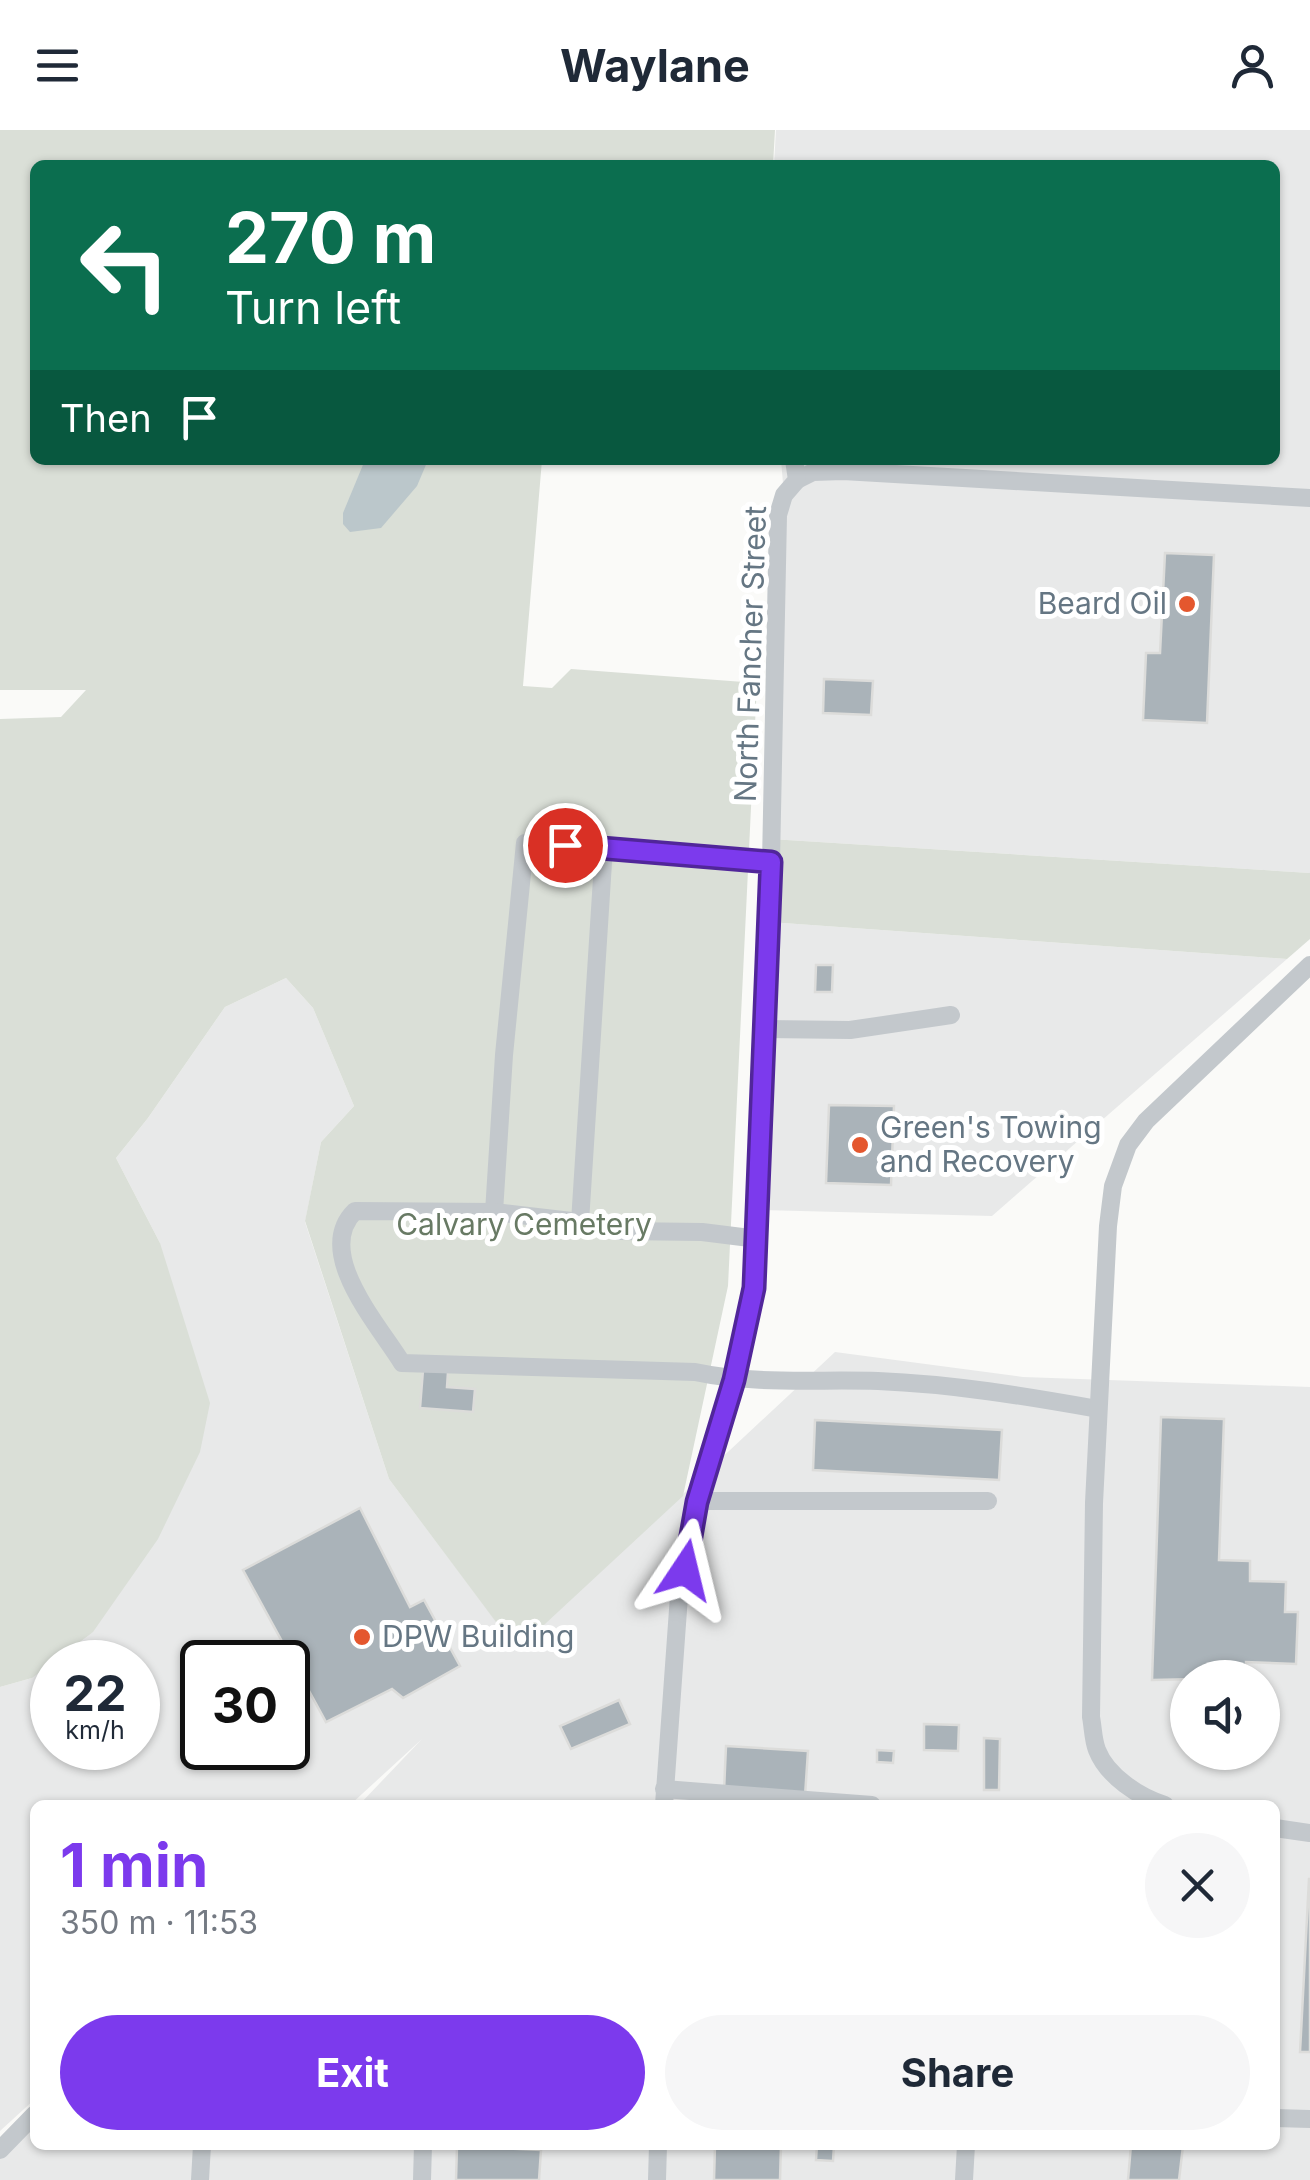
<!DOCTYPE html>
<html lang="en">
<head>
<meta charset="utf-8">
<style>
	:root { --surface:#fff; --page:#f6f6f7; --text:#1f2937; --muted:#747a83; --accent:#7c3aed }
	body { margin:0; font-family:Inter,sans-serif; background:var(--page); color:var(--text); height:100vh; display:flex; flex-direction:column; font-size:38px; white-space:nowrap }
	* { box-sizing:border-box; margin:0 }
	p { font-size:32px; color:var(--muted) }
	.icon { flex:none; width:55px; height:55px; fill:none; stroke:currentColor; stroke-width:2; stroke-linecap:round; stroke-linejoin:round }
	.map { position:relative; flex:1; overflow:hidden }
	.side { position:absolute; left:30px; top:1670px; width:1250px; height:350px; display:flex; flex-direction:column; background:var(--surface); border-radius:15px; box-shadow:0 2px 8px #0004 }
	.side>* { flex:none }
	.banner { position:absolute; left:30px; top:30px; width:1250px; height:305px; border-radius:15px; box-shadow:0 2px 8px #0004; background:#0b6e4f; color:#fff; overflow:hidden }
	.tools { position:absolute; left:1170px; top:1530px; display:grid; gap:20px }
	.tools a { display:grid; place-items:center; width:110px; height:110px; border-radius:50%; background:var(--surface); box-shadow:0 2px 8px #0004; font-size:50px }
	.speed { position:absolute; left:30px; top:1510px; display:flex; gap:20px; font-size:50px; font-weight:700; text-align:center }
	.speed>* { display:grid; place-content:center; width:130px; height:130px; border-radius:50%; background:var(--surface); box-shadow:0 2px 8px #0004; line-height:1 }
	.speed small { font-size:25px; font-weight:400 }
	.speed .limit { border:5px solid #111; border-radius:15px; background:#fff; color:#111 }
	.pin { position:absolute; display:grid; place-items:center; width:85px; height:85px; color:#fff; margin:-42px; border:5px solid #fff; border-radius:50%; box-shadow:0 2px 10px #0007 }
	.me { position:absolute; width:110px; margin:-55px; rotate:10deg; stroke-linejoin:round; filter:drop-shadow(0 0 8px #0008) }
	.turn { display:flex; align-items:center; gap:35px; height:210px; padding:0 30px; font-size:45px }
	.turn .icon { width:130px; height:130px; stroke-width:2.5 }
	.turn b { display:block; font-size:70px; line-height:85px }
	.then { display:flex; align-items:center; height:95px; padding:0 30px; background:#0003; gap:20px; font-size:38px }
	.round { display:grid; place-items:center; flex:none; width:105px; height:105px; border-radius:52px; background:var(--page) }
	.overview { display:flex; align-items:center; justify-content:space-between; height:170px; padding:0 30px }
	h1 { font-size:60px; font-weight:700; line-height:75px; color:var(--accent) }
	.cta { display:flex; gap:20px; margin-top:auto; padding:20px 30px }
	.cta a { flex:1; height:115px; border-radius:60px; background:var(--accent); color:#fff; font-size:40px; font-weight:700; line-height:115px; text-align:center }
	.cta a+a { background:var(--page); color:var(--text) }
	header { display:flex; justify-content:space-between; align-items:center; height:130px; padding:0 30px; background:var(--surface); font-size:45px; font-weight:700 }
	.map>svg:first-child { display:block }
</style>
</head>
<body>
<header><svg class="icon" aria-label="menu" viewBox="0 0 24 24"><path d="M4 6h16M4 12h16M4 18h16"/></svg>Waylane<svg class="icon" aria-label="person" viewBox="0 0 24 24"><circle cx="12" cy="8" r="4"/><path d="M4 21q1-7 8-7t8 7"/></svg></header>
<div class="map">
<svg width="1310" height="2050" viewBox="0 0 1310 2050">
	<rect width="100%" height="100%" fill="#fafaf8"/>
	<g fill="#e8e9e9" fill-rule="evenodd">
		<path d="M776 0H1310V743L771 709 784 365 781 330H1275V35H774Z"/>
		<path d="M769 792 1287 829 992 1086 759 1080Z"/>
		<path d="M286 848 313 878 354 976 321 1012 305 1092 389 1349 517 1519 835 1222 1023 1247 1310 1257V2050H0V2020L35 1984V2015H1275V1675H359L422 1609 350 1675H35V1969L0 2001V1557L32 1548 160 1113 116 1028 148 988 225 877ZM52 1532H138V1618H52ZM202 1532H288V1618H202ZM1188 1548H1262V1622H1188Z"/>
	</g>
	<g fill="#dadfd7">
		<path d="M0 0H775L773 35H35V330H542L523 556 552 558 571 539 757 553 728 1156 683 1366 517 1520 389 1349 305 1091 321 1012 354 976 313 878 286 848 225 877 148 988 116 1028 160 1113 210 1273 200 1322 158 1409 93 1502 32 1548 0 1557V589L61 587 86 560H0Z"/>
		<path d="M771 709 1310 743V809L1287 829 769 792Z"/>
	</g>
	<path fill="#bbc7cb" d="M365 330H428L417 356 381 398 350 402 343 394V383Z"/>
	<g fill="#aab3b9" stroke="#dcdcda" stroke-width="2.5">
		<path d="M1165 423 1214 425 1207 593 1143 590 1146 523H1160Z"/>
		<path d="M824 549 873 551 871 585 823 583Z"/>
		<path d="M816 835H833L832 862H815Z"/>
		<path d="M829 975 894 976 891 1055 826 1053Z"/>
		<path d="M423 1240 448 1242 447 1257 475 1259 473 1282 420 1278Z"/>
		<path d="M1161 1287 1224 1289 1219 1430 1250 1431V1451L1286 1452 1285 1482H1298L1296 1534 1246 1532V1548L1152 1550Z"/>
		<path d="M815 1290 1002 1300 999 1350 813 1340Z"/>
		<path d="M360 1378 410 1477 424 1470 460 1536 403 1568 392 1559 326 1592 243 1440Z"/>
		<path d="M619 1570 630 1594 571 1619 560 1596Z"/>
		<path d="M924 1594 959 1595 958 1621 924 1620Z"/>
		<path d="M984 1608 1000 1609 999 1660H984Z"/>
		<path d="M726 1616 808 1621 805 1666 724 1661Z"/>
		<path d="M877 1620 894 1621 893 1633 877 1632Z"/>
		<path d="M1309 1749H1310V1922H1300Z"/>
		<path d="M715 2015H781L780 2050H714Z"/>
		<path d="M817 2015H834L833 2031 816 2030Z"/>
		<path d="M1131 2015 1183 2016 1179 2050H1128Z"/>
		<path d="M457 2016 541 2020 539 2050H456Z"/>
	</g>
	<g fill="none" stroke-linecap="round" stroke-linejoin="round">
		<g stroke="#c3c8cc" stroke-width="18">
			<path d="M797 350 813 342 843 341 1310 368"/>
			<path d="M765 899 850 900 951 885"/>
			<path d="M494 1082 504 925 525 713 771 732"/>
			<path d="M580 1092 604 717"/>
			<path d="M758 1109 702 1102 620 1101 580 1092 494 1082 355 1081C313 1122 378 1194 402 1233L695 1242C756 1255 816 1249 878 1251 952 1254 1025 1266 1098 1279"/>
			<path d="M697 1371H988"/>
			<path d="M664 1659 872 1675"/>
			<path d="M664 1675 679 1466 697 1371 734 1250 754 1158 771 732 778 385 784 365 797 350 794 330"/>
			<path d="M1165 1675C1139 1667 1107 1646 1097 1620 1093 1610 1093 1597 1091 1587L1094 1373 1108 1096 1113 1056 1128 1015 1146 991 1310 835"/>
			<path d="M1275 1698 1310 1703"/>
			<path d="M1275 1988 1310 1989"/>
			<path d="M0 2020 35 1984"/>
			<path d="M200 2050 202 2015"/>
			<path d="M422 2050 423 2015"/>
			<path d="M657 2050 658 2015"/>
			<path d="M964 2050 966 2015"/>
		</g>
	</g>
	<g fill="none" stroke-linecap="round" stroke-linejoin="round">
		<g stroke="#51269a" stroke-width="25">
			<path id="route" d="M565 715 771 732 754 1158 734 1250 697 1372 685 1440"/>
		</g>
		<use href="#route" stroke="#7c3aed" stroke-width="18"/>
	</g>
	<g fill="#e4572e" stroke="#fff" stroke-width="4">
		<circle cx="1187" cy="474" r="10"/>
		<circle cx="860" cy="1015" r="10"/>
		<circle cx="362" cy="1507" r="10"/>
	</g>
	<g text-anchor="middle" stroke-width="10" stroke-linejoin="round" paint-order="stroke">
		<g font-size="30" fill="#657683" stroke="#fff" text-anchor="start">
			<text x="1167" y="484" text-anchor="end">Beard Oil</text>
			<text x="880" y="1008">Green's Towing<tspan x="880" dy="34">and Recovery</tspan></text>
			<text x="382" y="1517">DPW Building</text>
		</g>
		<g font-size="30" fill="#657683" stroke="#fff">
			<text transform="translate(751 524) rotate(-88)" y="10">North Fancher Street</text>
		</g>
		<g font-size="30" fill="#687a64" stroke="#fff">
			<text x="524" y="1105">Calvary Cemetery</text>
		</g>
	</g>
</svg>
<div class="tools">
<a><svg class="icon" aria-label="sound" viewBox="0 0 24 24"><path d="M4 9h4l5-4v14l-5-4H4zM17 9q2 3 0 6"/></svg></a>
</div>
<div class="speed"><div>22<small>km/h</small></div><div class="limit">30</div></div>
<div class="pin" style="left:565px;top:715px;background:#d93025"><svg class="icon" aria-label="arrive" viewBox="0 0 24 24"><path d="M6 21V4h12l-3 4 3 4H6"/></svg></div>
<svg class="me" style="left:685px;top:1440px" viewBox="-20 -20 40 40"><path d="M0-17L14 15 0 8-14 15z" fill="#7c3aed" stroke="#fff" stroke-width="4"/></svg>
<div class="banner">
<div class="turn"><svg class="icon" aria-label="left" viewBox="0 0 24 24"><path d="M17 20v-9H6M10 6l-5 5 5 5"/></svg><div><b>270 m</b>Turn left</div></div>
<div class="then">Then<svg class="icon" aria-label="arrive" viewBox="0 0 24 24"><path d="M6 21V4h12l-3 4 3 4H6"/></svg></div>
</div>
<section class="side">
<div class="overview"><div><h1>1 min</h1><p>350 m · 11:53</p></div><a class="round"><svg class="icon" aria-label="close" viewBox="0 0 24 24"><path d="M6 6l12 12M18 6L6 18"/></svg></a></div>
<div class="cta"><a>Exit</a><a>Share</a></div>
</section>
</div>
</body>
</html>
